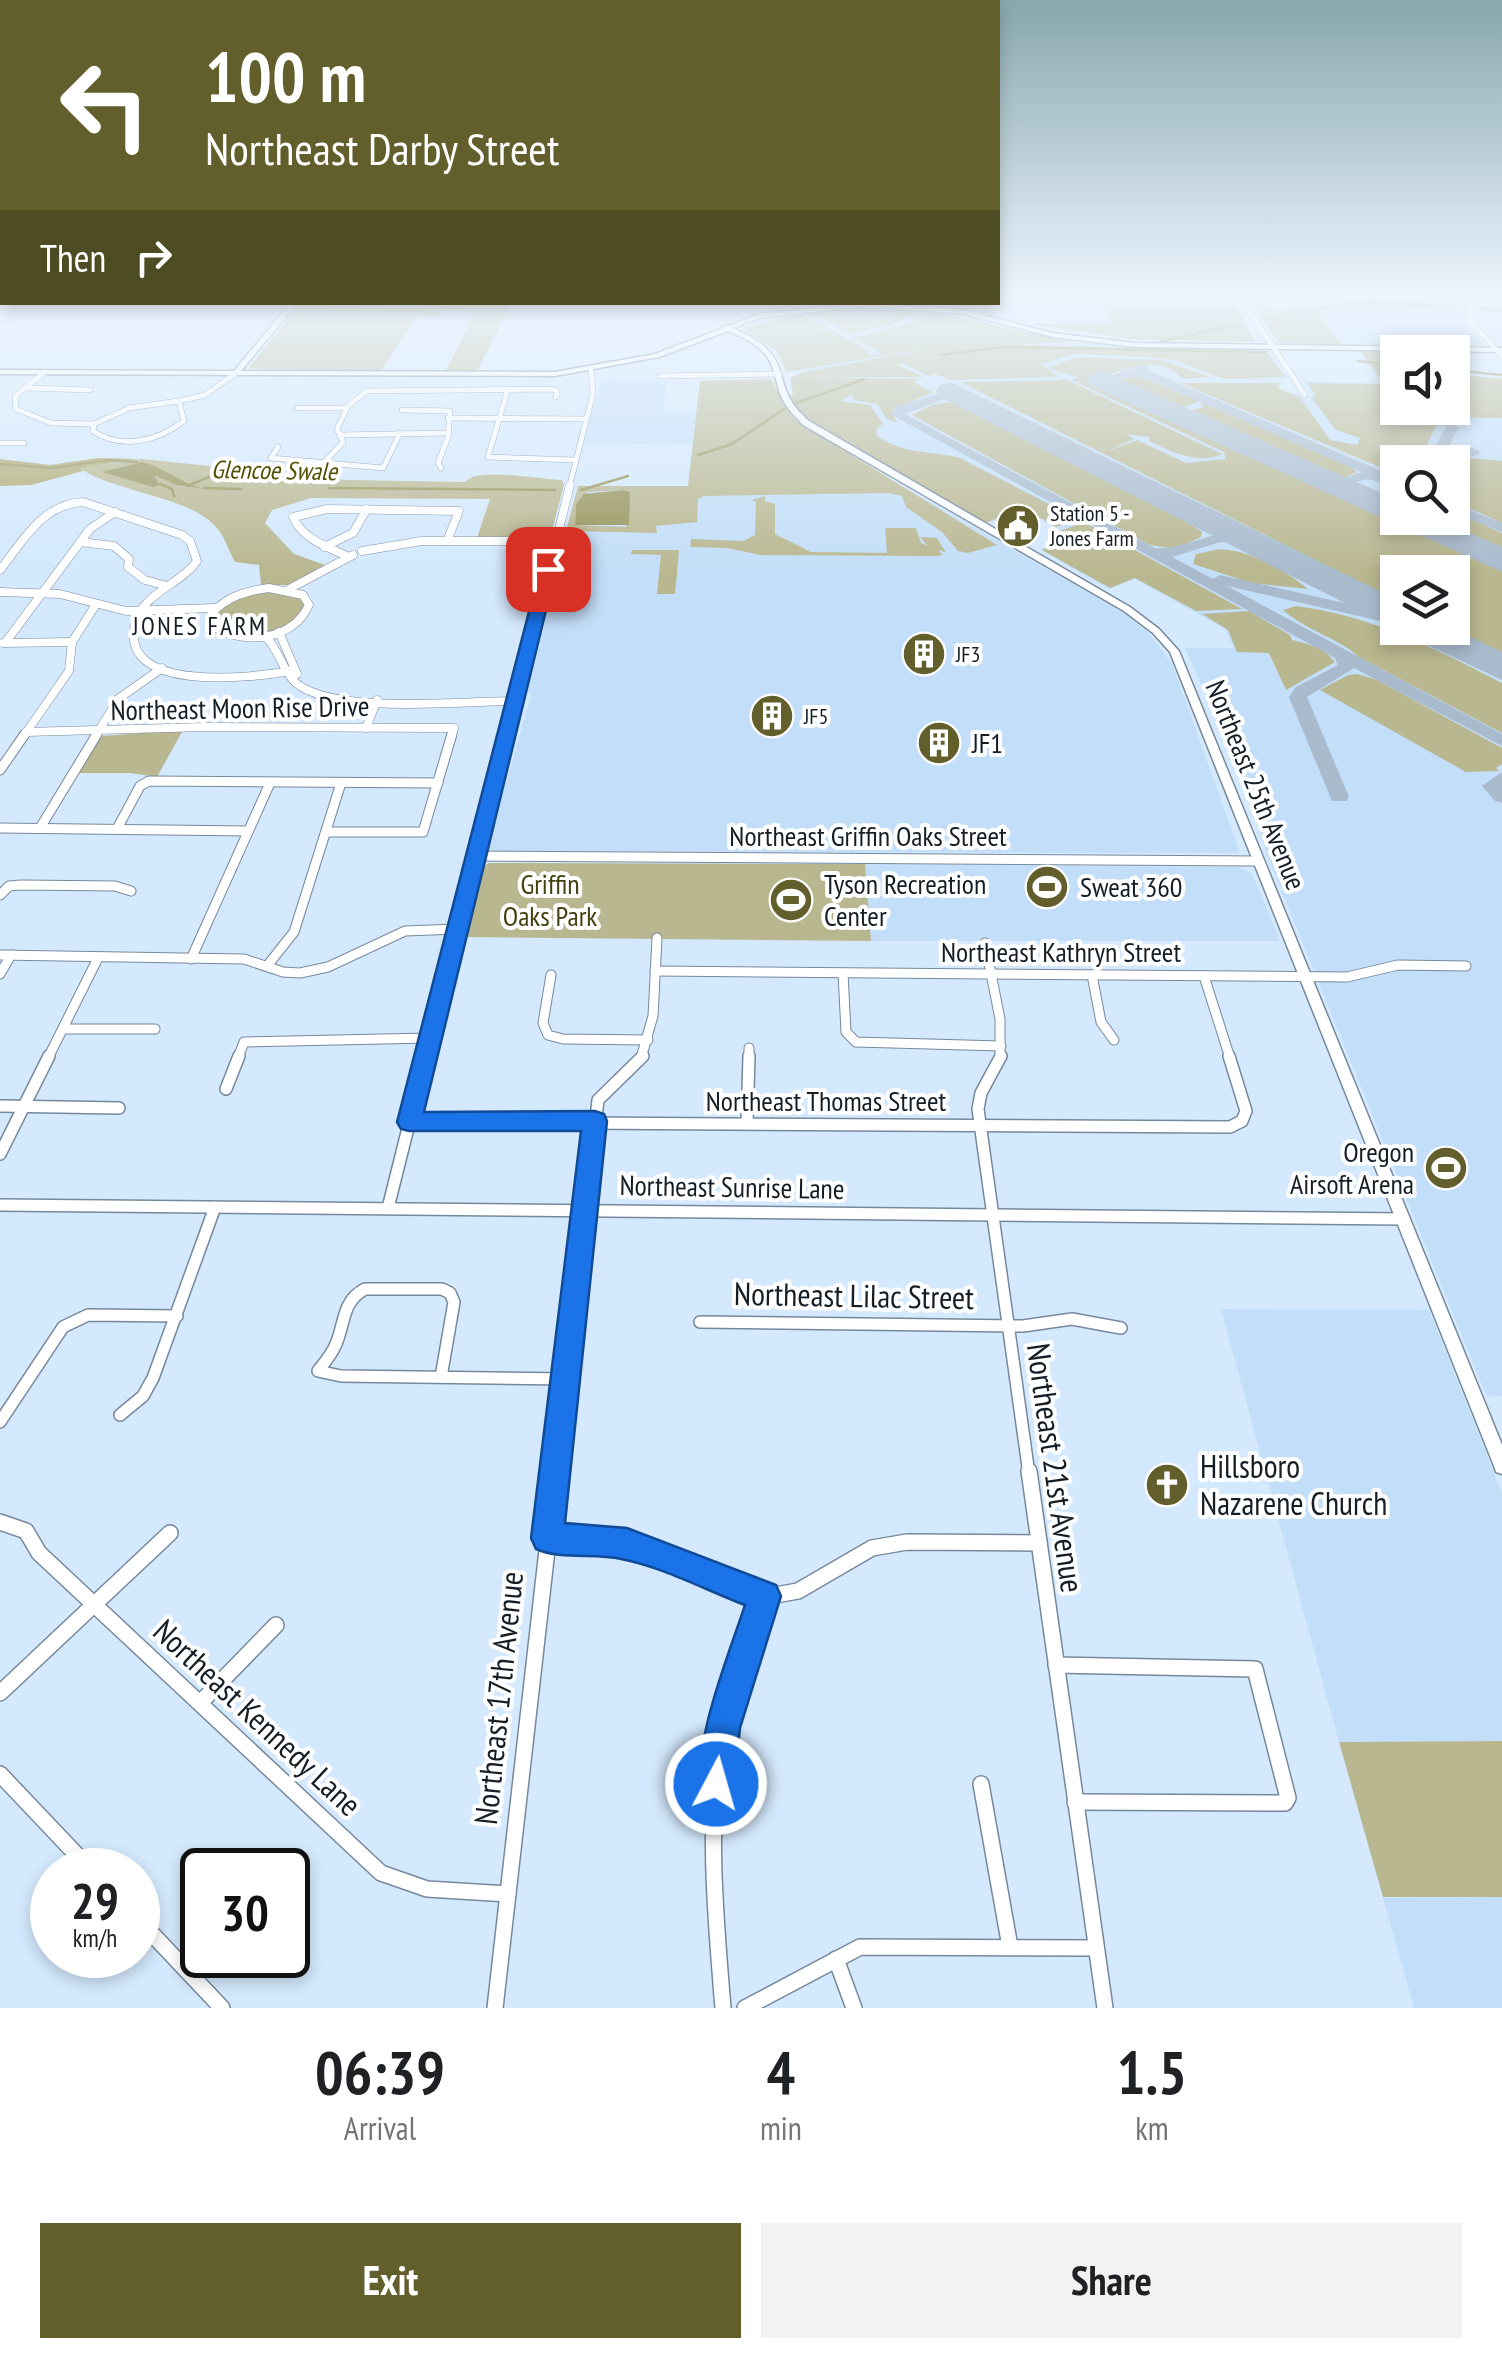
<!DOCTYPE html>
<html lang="en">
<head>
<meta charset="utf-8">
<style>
	:root { --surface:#fff; --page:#f2f2f2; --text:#202124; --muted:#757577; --accent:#625f2c }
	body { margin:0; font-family:"PT Sans Narrow",sans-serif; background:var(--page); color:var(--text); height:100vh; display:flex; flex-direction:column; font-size:38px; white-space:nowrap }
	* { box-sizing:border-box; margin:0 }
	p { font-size:32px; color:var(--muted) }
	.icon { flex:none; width:55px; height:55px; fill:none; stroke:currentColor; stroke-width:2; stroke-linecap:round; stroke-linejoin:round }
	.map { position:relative; height:2008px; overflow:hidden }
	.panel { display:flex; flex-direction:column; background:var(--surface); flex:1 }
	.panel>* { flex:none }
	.top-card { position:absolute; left:0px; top:0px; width:1000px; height:305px; box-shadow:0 5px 15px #0003; background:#625f2c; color:#fff; overflow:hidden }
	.tools { position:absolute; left:1380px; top:335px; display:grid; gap:20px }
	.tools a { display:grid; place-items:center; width:90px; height:90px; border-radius:0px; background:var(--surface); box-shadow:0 5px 15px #0003; font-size:50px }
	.speed { position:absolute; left:30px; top:1848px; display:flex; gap:20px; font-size:50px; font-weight:700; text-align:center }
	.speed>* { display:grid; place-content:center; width:130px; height:130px; border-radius:50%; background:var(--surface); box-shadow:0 5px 15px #0003; line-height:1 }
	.speed small { font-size:25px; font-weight:400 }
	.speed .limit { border:5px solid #111; border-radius:15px; background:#fff; color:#111 }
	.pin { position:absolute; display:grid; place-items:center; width:85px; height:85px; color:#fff; margin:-42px; border-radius:20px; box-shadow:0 5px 15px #0006 }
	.me { position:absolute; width:110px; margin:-55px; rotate:6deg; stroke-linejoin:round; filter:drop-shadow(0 0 8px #0008) }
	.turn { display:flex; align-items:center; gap:35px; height:210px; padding:0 40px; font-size:45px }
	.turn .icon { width:130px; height:130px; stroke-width:2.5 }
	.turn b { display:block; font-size:70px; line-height:85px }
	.then { display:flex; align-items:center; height:95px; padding:0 40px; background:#0003; gap:20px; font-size:38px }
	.eta { display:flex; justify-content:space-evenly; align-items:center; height:170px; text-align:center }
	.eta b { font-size:60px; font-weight:700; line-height:70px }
	.button { display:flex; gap:20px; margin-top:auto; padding:20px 40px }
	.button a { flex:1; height:115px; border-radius:0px; background:var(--accent); color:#fff; font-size:40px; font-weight:700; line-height:115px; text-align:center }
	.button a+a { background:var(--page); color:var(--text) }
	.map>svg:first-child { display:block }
</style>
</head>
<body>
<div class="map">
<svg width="1502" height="2008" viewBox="0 0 1502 2008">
	<rect width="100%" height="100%" fill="#d4e9fd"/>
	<g fill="#c3def8" fill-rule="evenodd">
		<path d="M1333 308 1463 309 1458 313 1461 321 1485 346 1341 344 1316 311Z"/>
		<path d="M821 312 935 313 1098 345 1266 351 1272 352 1288 377 1279 388 1286 393 1311 395 1302 381 1397 383 1398 408H1452L1453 373 1502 379V1396L1486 1395 1267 855 1221 715 1214 713 1185 648H1234L1225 629 1135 579 1109 589 1040 550 1070 536 1024 510 991 522 837 433 786 356 800 314ZM1398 462H1452V518H1398ZM1398 572H1452V628H1398Z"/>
		<path d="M601 379 667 380 664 411 696 412 693 444 584 443Z"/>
		<path d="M578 486 906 488 1123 613 1149 633 1172 664 1240 853 491 851 488 848 531 695 528 691Z"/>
		<path d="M865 864 1239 867 1252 874 1280 941H871Z"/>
		<path d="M1221 1309 1429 1310 1502 1493V1741L1339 1742Z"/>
		<path d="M1502 1897V2008H1414L1383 1898Z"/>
	</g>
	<g fill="#b9b78f" fill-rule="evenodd">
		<path d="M1348 301 1449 303 1463 309 1317 311 1341 344 1278 342 1256 309 1287 310Z"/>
		<path d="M426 303H511L477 372H445L475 313 450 309 438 315 417 316 380 372 248 368 299 305 422 308Z"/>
		<path d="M1235 305 1256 342 1130 339 1031 324 1113 323 1105 306Z"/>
		<path d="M861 309 938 313 1072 342 998 344 1266 352 1286 377 1224 379 1174 360 1150 357 1074 354 1041 364 1059 377 950 380 936 374 929 376 902 363 898 365 924 377H800L920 379 914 382 933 393 894 408 892 414 898 423 887 419 877 404 854 400 851 395 840 401 870 405 883 424 877 428V436C905 455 929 450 960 458L1078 519 1056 527 1023 508 985 523 802 417 790 395H793L790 378 804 372 949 345 786 372 777 351 742 328 799 314 827 326 819 331 831 330 869 350 870 355H877L881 352 853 338 916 321 906 316 900 322 851 335 840 331 836 324 804 313Z"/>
		<path d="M1360 351 1404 352H1398V408H1452L1453 374 1502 379V418L1440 417 1419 462H1398L1397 474 1394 473 1180 383H1280L1277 388 1300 397 1330 440 1357 445 1360 438 1336 430 1311 397 1316 396 1307 383 1384 384Z"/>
		<path d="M1077 357 1161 360 1211 377 1182 379C1159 351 1119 371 1093 381L1502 567V653L1451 628 1452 572H1398L1397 601 960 382 1067 380 1222 454C1199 465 1171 452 1149 441V437L1126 434 1134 439 1105 452 1137 440 1186 463 1226 459 1224 452 1072 380 1079 378 1048 368Z"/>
		<path d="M1135 375 1200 401 1179 409 1119 381Z"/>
		<path d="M771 379 795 420 997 545 968 553 958 551 942 532 906 507 902 496 889 493 704 496 698 499 697 522 656 526 657 533 566 531 578 486H688L700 381ZM623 490 630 495 626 527 575 525 576 504 588 492Z"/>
		<path d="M952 402 1187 522 1202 532 1201 537 1175 549 1150 545 912 415 932 405Z"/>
		<path d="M1204 403 1349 466 1357 472 1343 479 1324 474 1185 412 1204 407 1200 404Z"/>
		<path d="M1459 457 1502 461V523L1453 501 1452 462H1446Z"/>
		<path d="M142 459 346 480 465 482C477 467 539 479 562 480L564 485 551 534 541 539 477 538 490 499 311 498 272 510 265 523 294 554 325 565 292 585H261L259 565 235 562C229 551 224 535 216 527 189 496 117 493 79 468Z"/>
		<path d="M765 496V501L775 504V534L811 552 887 553 885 528H916L921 543 928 546 920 537 937 538 946 553 938 549 942 555 936 556 761 555 727 548 690 547 691 539 744 541 755 535 756 502 752 500Z"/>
		<path d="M1453 511 1502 533V554L1420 518H1452Z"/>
		<path d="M1084 522 1242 609 1196 611 1135 578 1110 588 1042 550 1070 537 1060 531Z"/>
		<path d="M1220 549C1253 551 1284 570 1308 589L1251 583 1193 564 1196 554Z"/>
		<path d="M632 550H679L675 594H657L661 555 631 554Z"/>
		<path d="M259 590 302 598 306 606C294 642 244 637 217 627L219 607Z"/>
		<path d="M1296 606C1373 616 1434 648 1502 683V733L1357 656C1346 642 1303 629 1283 610Z"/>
		<path d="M1249 611 1290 635 1292 640C1307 643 1326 649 1335 662L1286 690 1269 653 1237 652 1228 630 1202 614Z"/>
		<path d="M1358 674 1377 680 1502 748V764L1496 768 1499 771 1466 772 1320 690 1348 675Z"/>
		<path d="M183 730 157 777 131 773H76L102 736Z"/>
		<path d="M489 863 865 864 871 941 466 937 481 868Z"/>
		<path d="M1502 1741V1897H1383L1339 1742Z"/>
	</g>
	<path fill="#adaa6d" d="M98 458 138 459 80 468 83 471 31 485 0 486V459L50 465Z"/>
	<g fill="#969256">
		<path d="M142 462C165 467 180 484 206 489L177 485 154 475 159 485 153 487 102 472Z"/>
		<path d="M623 490 630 492 629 525H575L576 504 584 494Z"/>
	</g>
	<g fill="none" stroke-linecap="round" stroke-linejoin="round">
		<g stroke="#969256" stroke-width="2.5">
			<path d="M1478 308 1502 311"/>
			<path d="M1263 319 1357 303 1451 305"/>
			<path d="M1161 342 1244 323"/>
			<path d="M941 355 1001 347 1266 352"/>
			<path d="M1358 361 1398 365"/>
			<path d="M1452 370 1502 375"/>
			<path d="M797 403 864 379"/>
			<path d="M698 455 732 444 784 409"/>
			<path d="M0 464 52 468 107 460 137 462"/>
			<path d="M160 484 172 489 174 496"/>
			<path d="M187 486 226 470"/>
			<path d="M204 488 241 489"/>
			<path d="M329 488 555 490"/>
			<path d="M581 490 628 476"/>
		</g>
		<g fill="#a8bacc" fill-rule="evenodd">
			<path d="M1139 365H1147V370L1398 478V487L1367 479 1333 489V483L1361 472 1145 378 1129 377 1103 385 1097 381Z"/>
			<path d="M951 390 961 393 905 414 1155 548C1187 550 1214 527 1247 534V540L1221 542 1172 557 1213 579 1220 575 1398 615V625L1227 586 1502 734V746L1354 668 1307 697 1349 797 1346 801H1332L1289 697 1296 687 1338 665 1335 658 892 415 895 407Z"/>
			<path d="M1447 424 1459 427 1447 450 1473 448 1480 452 1478 455 1428 462Z"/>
			<path d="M1452 503 1502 523V532L1452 512Z"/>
			<path d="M1502 772V803L1495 801 1482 786Z"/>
		</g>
		<g fill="#a8bacc" fill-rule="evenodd">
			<path d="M1102 371 1398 500V518H1435L1502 547V572L1091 386 1087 380 1091 374Z"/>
			<path d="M951 382 1398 600V627L1384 623 940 397 936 391 940 385Z"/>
			<path d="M1402 628H1452L1502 652V680L1408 636Z"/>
		</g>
		<g stroke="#76899c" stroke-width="6">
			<g id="minor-far4">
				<path d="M1237 293 1305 395"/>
				<path d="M1470 293V321L1502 356"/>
				<path d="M975 314 981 302"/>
				<path d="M45 372 15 396 16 409 51 423 94 424"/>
				<path d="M661 376 780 374"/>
				<path d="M27 388 90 390"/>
				<path d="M508 389 488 457 575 460"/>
				<path d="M179 401 184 421C158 441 122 450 93 431L94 424 129 408Z"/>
				<path d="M179 401 205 395 236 373"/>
				<path d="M298 408H346"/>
				<path d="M402 410 450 411 448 437 438 463 441 468"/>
				<path d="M448 418 585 419"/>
				<path d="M342 435 447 433"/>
				<path d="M0 443H24"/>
				<path d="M278 447 271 458 383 468 400 433"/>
				<path d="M322 465 343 442 337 429 348 406 367 391 552 389 557 391 556 397"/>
				<path d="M569 488 593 394 591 370"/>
			</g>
		</g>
		<g stroke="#76899c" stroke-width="9">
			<g id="minor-far3">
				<path d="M80 542 114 546 129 559 128 567 145 580 167 586"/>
				<path d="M517 542H555"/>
				<path d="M324 547 353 533 367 509"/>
				<path d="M362 551 422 541H522"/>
				<path d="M349 557C328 547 302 539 293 517L327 509 459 511 447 541"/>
				<path d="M0 570C23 541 42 504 83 502L182 535 190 541 197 561C181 584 144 593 136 621 114 695 256 678 295 670"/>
				<path d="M269 588 303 595 309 605C292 641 246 645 214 627L212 613C228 596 246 591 269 588Z"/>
				<path d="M289 589 353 555"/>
				<path d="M0 592 60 594 126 611 215 608"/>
				<path d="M279 632 297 674"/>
				<path d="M265 636C280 650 283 675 300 686 344 714 462 701 515 701"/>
				<path d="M3 643 72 642"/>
				<path d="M5 643 90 529 115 512"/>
				<path d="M366 728 377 700"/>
				<path d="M26 732 205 727 454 728 451 737"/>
				<path d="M23 737 69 671 72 642 95 606"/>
				<path d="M95 737 118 699 162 668"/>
				<path d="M507 737 570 485"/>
			</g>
		</g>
		<g stroke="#76899c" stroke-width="11">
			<g id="minor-far2">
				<path d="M0 770 25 734"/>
				<path d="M0 828 248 831"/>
				<path d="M40 828 97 734"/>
				<path d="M117 829 140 786 149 781 438 783"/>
				<path d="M327 832H423L452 734"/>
				<path d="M477 856 1258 861"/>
				<path d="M0 895 9 886 21 885 115 886 131 891"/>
				<path d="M985 943 1000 1019V1058"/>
				<path d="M0 955 244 959 283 972 300 973 328 967 405 931 458 929"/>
				<path d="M191 959 270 783"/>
				<path d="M267 966 294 932 341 783"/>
				<path d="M655 971 1347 977 1398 965 1466 966"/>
				<path d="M843 973 846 1032 856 1042 1001 1046"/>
				<path d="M0 974 11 955"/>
				<path d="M551 975 543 1023 548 1035 563 1039 648 1040"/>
				<path d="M1092 975 1101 1022 1114 1040"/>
				<path d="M1204 976 1230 1058"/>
				<path d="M63 1029H155"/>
				<path d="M48 1058 98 958"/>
				<path d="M238 1058 244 1042 430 1038"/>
				<path d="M426 1058 507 734"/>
				<path d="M641 1058 653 1016 657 938"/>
				<path d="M749 1058V1048"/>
			</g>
		</g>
		<g stroke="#76899c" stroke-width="14">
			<g id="minor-far1">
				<path d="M1001 1056 981 1093 978 1109 1029 1474"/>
				<path d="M226 1089 239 1056"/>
				<path d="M0 1106 119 1108"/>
				<path d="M409 1122 1230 1127 1242 1121 1246 1111 1229 1056"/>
				<path d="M747 1123 749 1056"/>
				<path d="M0 1154 49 1056"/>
				<path d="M0 1205 1403 1219"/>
				<path d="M388 1208 426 1056"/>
				<path d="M700 1322 1023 1326 1072 1319 1121 1328"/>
				<path d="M441 1377 454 1302 450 1293 442 1289H365C342 1301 345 1323 336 1344 332 1354 325 1362 318 1371L341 1376 565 1379"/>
				<path d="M120 1415 143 1396 153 1378 215 1207"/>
				<path d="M0 1422 63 1327 88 1315 177 1316"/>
				<path d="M556 1474 598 1100 643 1056"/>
			</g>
		</g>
		<g stroke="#76899c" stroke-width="18">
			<g id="minor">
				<path d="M1029 1471 1105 2008"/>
				<path d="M0 1522 26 1531 39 1553 381 1873 427 1889 508 1894"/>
				<path d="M547 1538 619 1542 764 1597 798 1591 872 1548 907 1542 1039 1543"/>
				<path d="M1056 1665 1255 1669 1288 1798 1285 1803 1075 1802"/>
				<path d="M0 1693 170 1533"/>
				<path d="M201 1702 276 1625"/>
				<path d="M0 1774 91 1870"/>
				<path d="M981 1784 1010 1947"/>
				<path d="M138 1919 222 2008"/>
				<path d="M836 1959 854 2008"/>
				<path d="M495 2008 556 1471"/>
				<path d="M723 2008C715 1910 705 1812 726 1715 735 1675 750 1636 764 1597"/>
				<path d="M745 2008 860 1947 1096 1948"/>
			</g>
		</g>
		<g stroke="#76899c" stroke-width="3">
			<path id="major" d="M291 302H298L241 371 555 372 655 354 723 328V326H728L759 314 858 303 959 309 1053 333 1135 343 1502 348V352L1135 347 1053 337 959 313 858 307 760 318 733 328C746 334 759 340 768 350 781 363 781 380 788 395 793 406 800 413 809 421L1130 607 1159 629 1179 651 1502 1445V1474L1496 1472 1494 1466 1170 652 1153 633 1124 611 803 425C795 416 787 409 782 398 775 383 776 365 763 352 754 342 740 336 728 331L659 357 555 376 0 374V370L234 371Z"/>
		</g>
		<use href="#minor-far4" stroke="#fff" stroke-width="5"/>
		<use href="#minor-far3" stroke="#fff" stroke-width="8"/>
		<use href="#minor-far2" stroke="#fff" stroke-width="9"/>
		<use href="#minor-far1" stroke="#fff" stroke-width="11"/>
		<use href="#minor" stroke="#fff" stroke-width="15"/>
		<use href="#major" fill="#fff" fill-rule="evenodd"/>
	</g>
	<linearGradient id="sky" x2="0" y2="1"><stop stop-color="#87a6ae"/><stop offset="0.51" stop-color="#ecf5fe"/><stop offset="1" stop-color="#ecf5fe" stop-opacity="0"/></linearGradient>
	<rect width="1502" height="574" fill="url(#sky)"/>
	<path fill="#1a73e8" stroke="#114b97" stroke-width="2.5" d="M548 564 556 569 424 1112 595 1111 604 1114 607 1121 565 1523 627 1528 776 1585 781 1596 740 1728 734 1784 729 1796 716 1802 704 1796C687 1755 731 1649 745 1605 705 1590 663 1567 621 1559 594 1553 561 1560 536 1549L531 1538 581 1131H409L401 1129 397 1122 540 569Z"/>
	<defs>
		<g id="civic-disc" transform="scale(2.25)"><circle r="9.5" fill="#625f2c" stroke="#fff"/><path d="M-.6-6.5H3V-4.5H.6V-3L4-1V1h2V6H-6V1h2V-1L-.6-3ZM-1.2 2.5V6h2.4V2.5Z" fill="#fff"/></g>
		<g id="building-disc" transform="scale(2.25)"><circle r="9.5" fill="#625f2c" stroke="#fff"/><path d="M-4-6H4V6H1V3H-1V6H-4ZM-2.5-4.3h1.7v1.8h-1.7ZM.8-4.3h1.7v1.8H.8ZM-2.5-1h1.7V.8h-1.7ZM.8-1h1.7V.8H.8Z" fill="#fff"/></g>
		<g id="stadium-disc" transform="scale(2.25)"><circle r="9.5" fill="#625f2c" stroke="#fff"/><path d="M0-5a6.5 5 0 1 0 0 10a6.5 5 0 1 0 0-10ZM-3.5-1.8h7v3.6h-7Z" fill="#fff"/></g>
		<g id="church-disc" transform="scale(2.25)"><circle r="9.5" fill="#625f2c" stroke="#fff"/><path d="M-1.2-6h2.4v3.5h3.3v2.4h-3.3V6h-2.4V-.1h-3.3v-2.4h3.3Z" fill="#fff"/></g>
	</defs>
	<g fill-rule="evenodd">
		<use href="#civic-disc" x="1018" y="526"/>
		<use href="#building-disc" x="924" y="654"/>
		<use href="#building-disc" x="772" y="716"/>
		<use href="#building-disc" x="939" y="743"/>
		<use href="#stadium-disc" x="1047" y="887"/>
		<use href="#stadium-disc" x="791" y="900"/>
		<use href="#stadium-disc" x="1446" y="1168"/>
		<use href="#church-disc" x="1167" y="1485"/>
	</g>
	<g text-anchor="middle" stroke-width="8" stroke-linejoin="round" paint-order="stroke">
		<g font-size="22" fill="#161e25" stroke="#fff" text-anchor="start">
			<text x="1050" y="521">Station 5 -<tspan x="1050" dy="25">Jones Farm</tspan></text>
			<text x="956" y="662">JF3</text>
			<text x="804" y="724">JF5</text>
		</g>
		<g font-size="25" font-style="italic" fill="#534e00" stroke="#fff">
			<text transform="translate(274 470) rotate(1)" y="9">Glencoe Swale</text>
		</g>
		<g font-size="25" letter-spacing="2.5" fill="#161e25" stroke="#fff">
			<text x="200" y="635">JONES FARM</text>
		</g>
		<g font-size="28" fill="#161e25" stroke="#fff">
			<text transform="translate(240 708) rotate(-1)" y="10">Northeast Moon Rise Drive</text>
			<text transform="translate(1256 785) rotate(68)" y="10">Northeast 25th Avenue</text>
			<text x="868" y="846">Northeast Griffin Oaks Street</text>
			<text x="1061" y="962">Northeast Kathryn Street</text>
			<text x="826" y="1111">Northeast Thomas Street</text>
			<text transform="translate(732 1187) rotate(1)" y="10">Northeast Sunrise Lane</text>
		</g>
		<g font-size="28" fill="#161e25" stroke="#fff" text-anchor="start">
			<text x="972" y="753">JF1</text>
			<text x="824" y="894">Tyson Recreation<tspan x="824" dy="32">Center</tspan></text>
			<text x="1080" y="897">Sweat 360</text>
			<text x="1414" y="1162" text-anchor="end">Oregon<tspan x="1414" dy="32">Airsoft Arena</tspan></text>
		</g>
		<g font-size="28" fill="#454212" stroke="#fff">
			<text x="550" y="894">Griffin<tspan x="550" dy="32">Oaks Park</tspan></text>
		</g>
		<g font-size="32" fill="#161e25" stroke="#fff">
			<text transform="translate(854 1296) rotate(1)" y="11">Northeast Lilac Street</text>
			<text transform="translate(1055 1468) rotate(82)" y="11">Northeast 21st Avenue</text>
			<text transform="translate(499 1698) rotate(-84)" y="11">Northeast 17th Avenue</text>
			<text transform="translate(257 1718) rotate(43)" y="11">Northeast Kennedy Lane</text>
		</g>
		<g font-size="32" fill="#161e25" stroke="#fff" text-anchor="start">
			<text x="1200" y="1478">Hillsboro<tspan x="1200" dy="37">Nazarene Church</tspan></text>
		</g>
	</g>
</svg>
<div class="tools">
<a><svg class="icon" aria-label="sound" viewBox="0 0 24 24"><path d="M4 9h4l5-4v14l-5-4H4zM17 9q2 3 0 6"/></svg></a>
<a><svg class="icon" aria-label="search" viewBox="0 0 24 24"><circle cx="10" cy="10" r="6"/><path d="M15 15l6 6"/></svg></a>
<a><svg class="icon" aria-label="layers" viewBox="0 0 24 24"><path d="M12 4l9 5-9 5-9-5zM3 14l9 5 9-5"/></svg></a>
</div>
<div class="speed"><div>29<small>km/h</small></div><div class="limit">30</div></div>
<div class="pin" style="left:548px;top:569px;background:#d93025"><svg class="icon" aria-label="arrive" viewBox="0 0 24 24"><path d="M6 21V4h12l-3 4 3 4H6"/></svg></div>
<svg class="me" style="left:716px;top:1784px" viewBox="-20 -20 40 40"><circle r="17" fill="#1a73e8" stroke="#fff" stroke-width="3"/><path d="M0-11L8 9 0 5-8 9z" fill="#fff"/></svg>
<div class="top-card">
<div class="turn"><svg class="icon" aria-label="left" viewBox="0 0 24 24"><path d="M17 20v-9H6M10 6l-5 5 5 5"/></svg><div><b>100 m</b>Northeast Darby Street</div></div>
<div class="then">Then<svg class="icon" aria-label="right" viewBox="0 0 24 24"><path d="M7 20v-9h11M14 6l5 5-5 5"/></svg></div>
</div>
</div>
<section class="panel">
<div class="eta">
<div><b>06:39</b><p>Arrival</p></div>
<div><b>4</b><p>min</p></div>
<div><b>1.5</b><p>km</p></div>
</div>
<div class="button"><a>Exit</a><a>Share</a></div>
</section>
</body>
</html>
